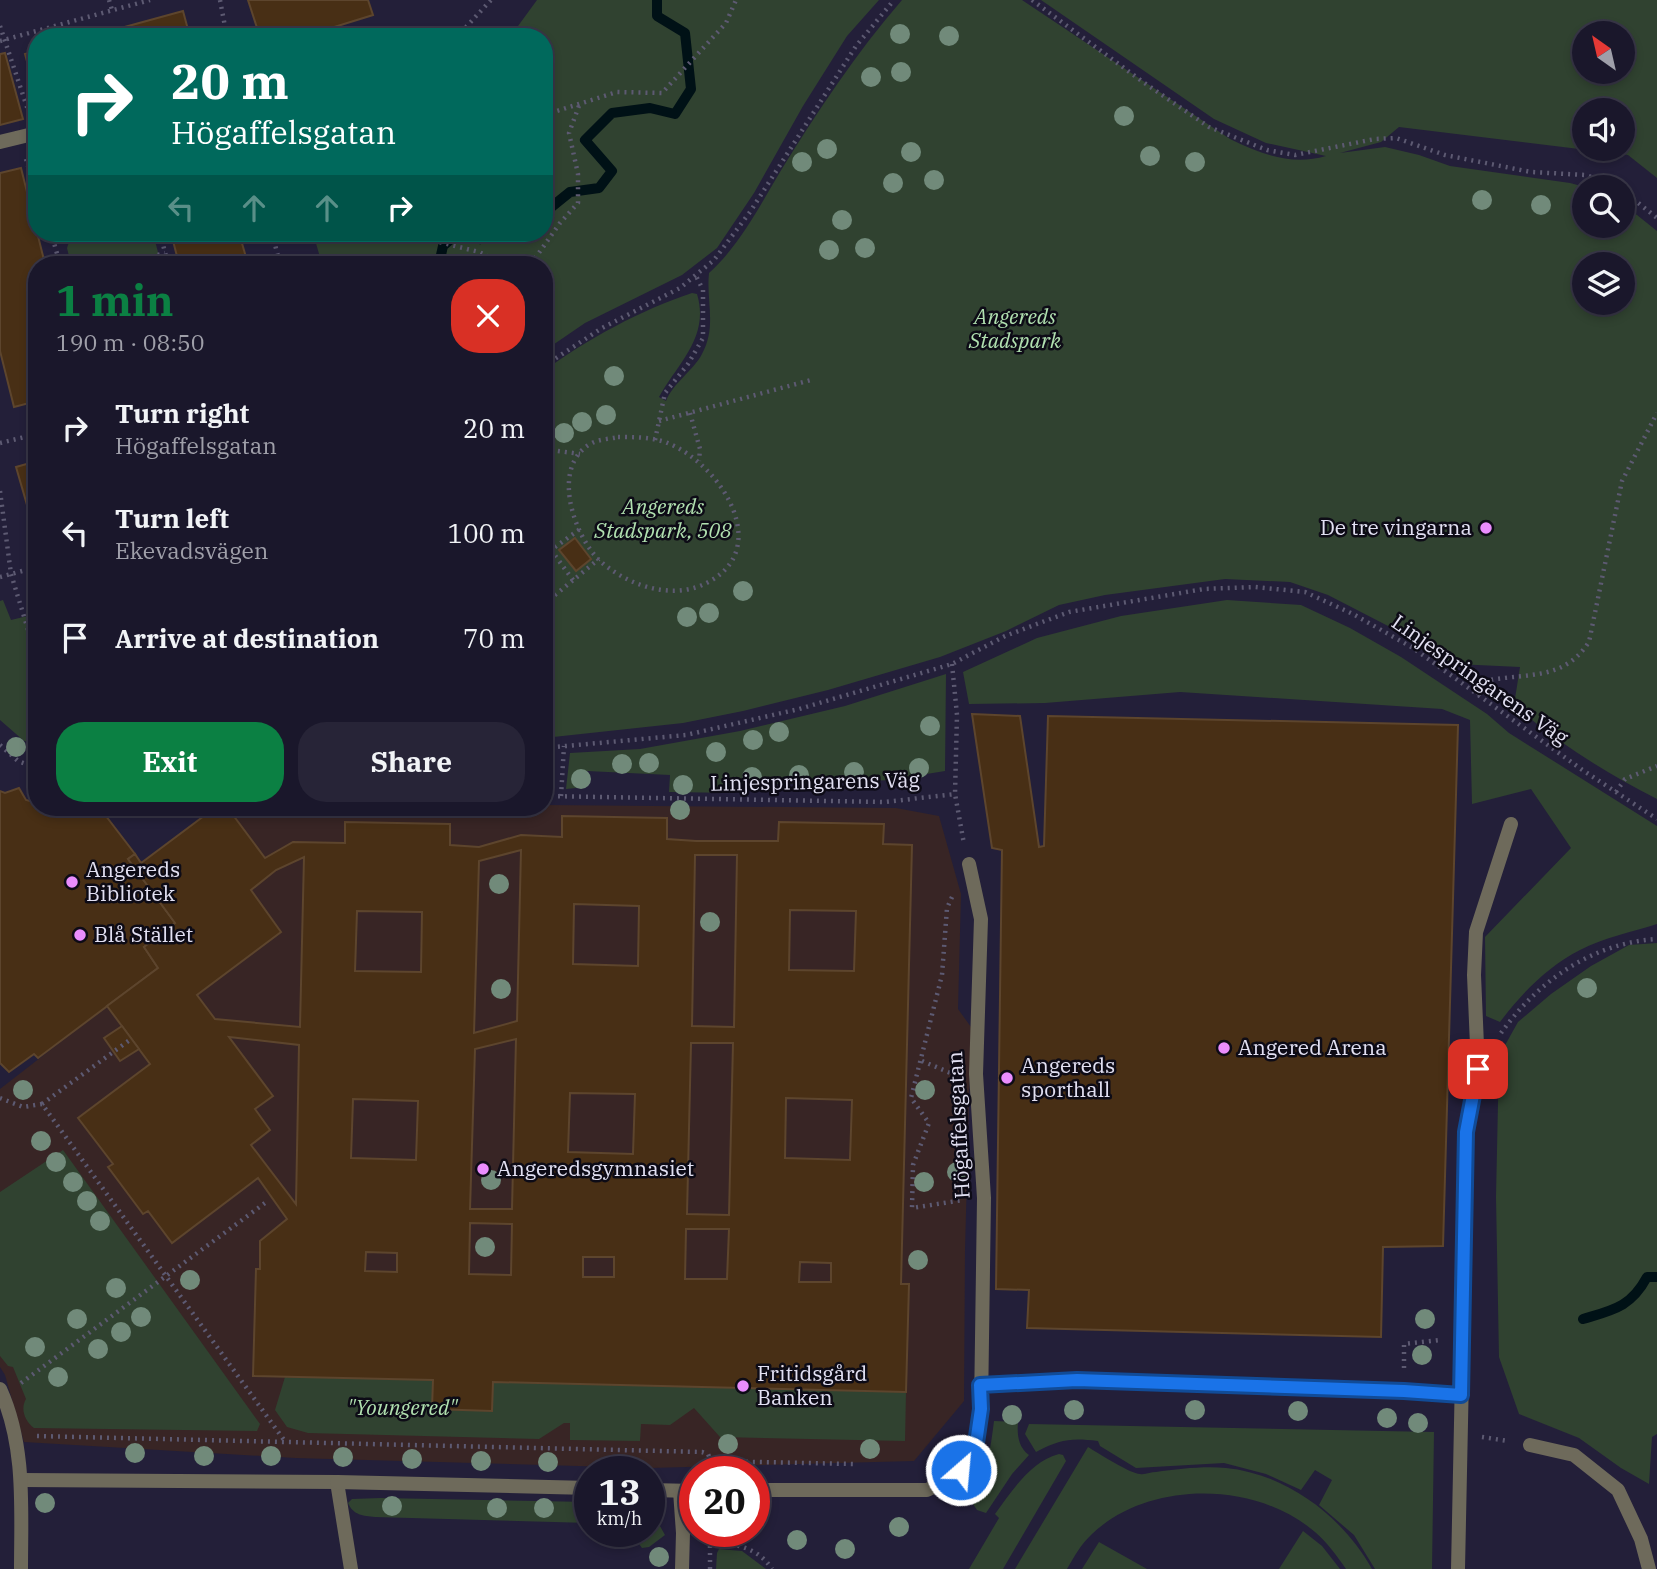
<!DOCTYPE html>
<html lang="en">
<head>
<meta charset="utf-8">
<style>
	:root { --surface:#1a172b; --page:#272437; --text:#f1f3f6; --muted:#9f9fa9; --line:#383647; --accent:#0b8043 }
	body { margin:0; font-family:"IBM Plex Serif",serif; background:var(--page); color:var(--text); height:100vh; display:flex; flex-direction:column; font-size:26px; white-space:nowrap }
	* { box-sizing:border-box; margin:0 }
	p { font-size:23px; color:var(--muted) }
	.icon { flex:none; width:38px; height:38px; fill:none; stroke:currentColor; stroke-width:2; stroke-linecap:round; stroke-linejoin:round }
	.map { position:relative; flex:1; overflow:hidden }
	.details { position:absolute; left:28px; top:256px; width:525px; height:560px; display:flex; flex-direction:column; background:var(--surface); border-radius:28px; box-shadow:0 4px 10px #0003,0 0 0 2px var(--line) }
	.details>* { flex:none }
	.hud { position:absolute; left:28px; top:28px; width:525px; height:214px; border-radius:28px; box-shadow:0 4px 10px #0003,0 0 0 2px var(--line); background:#00695c; color:#fff; overflow:hidden }
	.needle { width:46px; rotate:326deg }
	.buttons { position:absolute; left:1572px; top:21px; display:grid; gap:14px }
	.buttons a { display:grid; place-items:center; width:63px; height:63px; border-radius:50%; background:var(--surface); box-shadow:0 4px 10px #0003,0 0 0 2px var(--line); font-size:35px }
	.speed { position:absolute; left:574px; top:1456px; display:flex; gap:14px; font-size:35px; font-weight:700; text-align:center }
	.speed>* { display:grid; place-content:center; width:91px; height:91px; border-radius:50%; background:var(--surface); box-shadow:0 4px 10px #0003,0 0 0 2px var(--line); line-height:1 }
	.speed small { font-size:18px; font-weight:400 }
	.speed .limit { border:10px solid #d22; background:#fff; color:#111 }
	.pin { position:absolute; display:grid; place-items:center; width:60px; height:60px; color:#fff; margin:-30px; border-radius:14px; box-shadow:0 4px 10px #0006 }
	.me { position:absolute; width:77px; margin:-38px; rotate:27deg; stroke-linejoin:round; filter:drop-shadow(0 0 5px #0008) }
	.turn { display:flex; align-items:center; gap:24px; height:147px; padding:0 28px; font-size:32px }
	.turn .icon { width:91px; height:91px; stroke-width:2.5 }
	.turn b { display:block; font-size:49px; line-height:60px }
	.lanes { display:flex; align-items:center; height:66px; padding:0 28px; background:#0003; justify-content:center; gap:35px; direction:ltr }
	.lanes .off { opacity:.35 }
	.round { display:grid; place-items:center; flex:none; width:74px; height:74px; border-radius:28px; background:var(--page) }
	.head { display:flex; align-items:center; justify-content:space-between; height:119px; padding:0 28px }
	h1 { font-size:42px; font-weight:700; line-height:52px; color:var(--accent) }
	.cta { display:flex; gap:14px; margin-top:auto; padding:14px 28px }
	.cta a { flex:1; height:80px; border-radius:28px; background:var(--accent); color:#fff; font-size:28px; font-weight:700; line-height:80px; text-align:center }
	.cta a+a { background:var(--page); color:var(--text) }
	ul { padding:0; list-style:none }
	li { display:flex; align-items:center; gap:21px; height:105px; padding:0 28px }
	li div { flex:1 }
	li b { display:block; font-size:26px }
	li em { font-style:normal }
	.map>svg:first-child { display:block }
</style>
</head>
<body>
<div class="map">
<svg width="1657" height="1569" viewBox="0 0 1657 1569">
	<rect width="100%" height="100%" fill="#231f39"/>
	<path fill="#382525" d="M544 805 896 808 939 816 961 894 958 1009 971 1027 965 1250 964 1401 914 1461 649 1468 295 1458 24 1442 5 1375 0 1367V1089L107 1006 135 854 142 862 216 807H544Z"/>
	<g fill="#304230" fill-rule="evenodd">
		<path d="M537 0H879L847 36 803 106 754 193 717 248 682 275 585 323 544 351V264H322L313 233H544V37H510Z"/>
		<path d="M902 0H1022L1230 139C1261 154 1291 166 1326 156L1266 143 1214 119 1041 0H1657V178L1628 155 1399 127 1381 142 1340 153 1385 147 1419 155 1450 166 1570 183 1585 187 1584 226H1622V203L1657 231V799C1606 773 1558 743 1514 705L1520 667 1456 664 1432 655 1390 627 1328 595 1290 582 1225 579 1105 595 1059 605 1006 631 940 657 828 690 743 711 683 723 544 738V371C585 340 643 309 692 293L697 294C710 337 678 363 659 397L666 401C673 383 693 371 702 354 717 327 706 301 709 273 740 245 759 207 780 172 817 112 856 53 902 0ZM1584 33H1622V72H1584ZM1584 110H1622V149H1584ZM1584 264H1622V303H1584Z"/>
		<path d="M83 233H153L161 264H71L67 248 71 236Z"/>
		<path d="M37 598V747L23 740 0 720V601L3 600 11 620 36 614 33 599Z"/>
		<path d="M1227 600 1301 605 1350 628 1401 657 1487 714 1509 733 1657 826V924C1632 932 1603 938 1580 950 1547 967 1522 993 1500 1022L1486 1016 1485 937 1571 848 1531 789 1472 804 1470 720 1442 709 1180 692 1045 703 969 704 963 672 1037 638 1121 616Z"/>
		<path d="M946 674 945 771 890 780 817 784H736L735 793 669 792 670 775 587 771 586 787 566 789 570 753 640 749 740 731 845 706Z"/>
		<path d="M1657 943V1434L1652 1437 1649 1484 1621 1468 1579 1438 1519 1414 1499 1357 1496 1197 1499 1056 1518 1022 1551 994 1591 966 1629 945Z"/>
		<path d="M63 1150 260 1424 257 1431 34 1428C25 1421 20 1409 26 1399L13 1367 8 1366 0 1356V1192Z"/>
		<path d="M285 1377 433 1380 432 1409 492 1411 493 1382 906 1392 905 1441 720 1437 694 1408 670 1425 641 1424 640 1441 570 1440V1423H564L539 1439 308 1433 287 1427 275 1410Z"/>
		<path d="M994 1421 1018 1422C1017 1434 1018 1447 1029 1455L1012 1474 986 1513 977 1510 965 1492C989 1469 990 1452 994 1421Z"/>
		<path d="M1029 1424 1434 1432 1432 1569H1375L1354 1535 1319 1505 1332 1480 1315 1470 1301 1490 1266 1474 1224 1463 1136 1468 1100 1446 1098 1441C1071 1438 1061 1439 1036 1452L1025 1434Z"/>
		<path d="M1088 1447C1098 1453 1131 1474 1140 1474 1145 1475 1151 1472 1156 1472 1178 1469 1204 1466 1226 1468 1287 1474 1343 1517 1372 1569H1346C1337 1556 1327 1542 1315 1532 1256 1481 1149 1480 1092 1534 1081 1544 1074 1557 1067 1569H1015Z"/>
		<path d="M1059 1454 1063 1455 1066 1461 1003 1569H969L999 1518 995 1514C1011 1492 1031 1461 1059 1454Z"/>
		<path d="M381 1498 590 1502V1523L375 1517C363 1516 353 1515 348 1503L352 1499Z"/>
		<path d="M649 1513 656 1519 665 1535 649 1547 642 1548 630 1531H649Z"/>
		<path d="M1303 1531 1322 1546 1340 1569H1279Z"/>
		<path d="M1099 1542 1147 1569H1082Z"/>
		<path d="M719 1549 742 1551 766 1569H716L717 1553Z"/>
	</g>
	<g fill="none" stroke-linecap="round" stroke-linejoin="round">
		<g stroke="#001116" stroke-width="10">
			<path d="M544 213 570 192 599 188 612 171 585 140 612 113 650 108 675 114 691 89 685 33 657 16V0"/>
			<path d="M469 233 480 239 484 233"/>
			<path d="M439 264 443 246 458 233"/>
			<path d="M1583 1319C1613 1310 1631 1307 1647 1277H1657"/>
		</g>
	</g>
	<g fill="#482f15" stroke="#5d452d" stroke-width="2" fill-rule="evenodd">
		<path d="M248 0H368L373 15 302 37H260Z"/>
		<path d="M183 11 190 37H88Z"/>
		<path d="M37 51V99L25 54Z"/>
		<path d="M5 53 23 119 0 125V54Z"/>
		<path d="M21 168 45 264H37V401L14 407 0 351V173Z"/>
		<path d="M171 233H239L248 264H179Z"/>
		<path d="M37 461V528L34 529 16 467Z"/>
		<path d="M575 538 591 559 576 571 559 550Z"/>
		<path d="M972 714 1020 716 1039 847 1044 846 1048 716 1458 725 1443 1246 1383 1247 1381 1337 1027 1328 1029 1290 996 1289 1002 850 992 848Z"/>
		<path d="M19 788 26 800 33 802 37 799V807H59L64 814 74 807H99L135 854 128 859 175 923 144 947 158 968 38 1058 34 1054 9 1072 0 1063V791L5 793Z"/>
		<path d="M216 807H227L265 858 293 842 345 843V822L450 824V845L479 847 521 835 562 837V816L667 818V839L696 841H778L779 822 884 824 883 844 912 845 901 1284H909L906 1392 493 1382 492 1411 432 1409 433 1380 253 1376 256 1269H260V1241L287 1219 258 1178 172 1243 148 1211 143 1214 108 1167 113 1164 78 1118 150 1064 107 1006 158 968 144 947 175 923 128 859 135 854 141 863ZM521 850 517 1021 474 1033 479 861ZM695 855H737L734 1027 692 1026ZM304 857 300 1027 215 1019 197 995 281 932 251 890 276 870ZM574 904 639 906 638 966 573 964ZM790 910 856 911 854 971 789 970ZM357 911 422 912 421 972 355 971ZM229 1037 299 1045 296 1204 251 1145 270 1130 255 1109 273 1096ZM516 1039 512 1209H470L475 1049ZM691 1043H733L729 1215 687 1214ZM570 1093 635 1094 633 1154 568 1152ZM786 1098 852 1100 850 1160 785 1158ZM353 1099 418 1101 416 1160 351 1158ZM470 1223 512 1224 511 1275 469 1274ZM686 1229H729L727 1279H685ZM366 1252 397 1253V1272L365 1271ZM583 1257H614V1277H583ZM800 1262 831 1263V1282H799Z"/>
		<path d="M122 1026 139 1049 120 1061 104 1038Z"/>
	</g>
	<g fill="none" stroke-linecap="round" stroke-linejoin="round">
		<g stroke="#5d5a72" stroke-width="4.5" stroke-dasharray="2 5" stroke-linecap="butt">
			<path d="M109 0 112 10"/>
			<path d="M220 0 227 37"/>
			<path d="M1032 0 1143 82 1209 127 1267 150 1295 155 1375 139 1396 138 1445 155 1531 172 1586 175 1618 187"/>
			<path d="M0 26 29 113"/>
			<path d="M432 37 466 27 491 0"/>
			<path d="M0 41 150 0"/>
			<path d="M544 115 617 92 662 93 726 23 736 0"/>
			<path d="M26 159 37 198"/>
			<path d="M1622 190 1657 218"/>
			<path d="M48 233 52 236 60 264"/>
			<path d="M160 233 168 264"/>
			<path d="M272 233 280 264"/>
			<path d="M422 233 427 239 479 252 504 264"/>
			<path d="M52 236 65 233"/>
			<path d="M124 264 165 253"/>
			<path d="M531 264 560 223 578 203V174L569 133 580 103"/>
			<path d="M544 366 602 328 680 288 714 260 750 212 856 46 894 0"/>
			<path d="M690 413 700 449 699 461"/>
			<path d="M659 421 811 380"/>
			<path d="M618 437C634 437 650 437 665 442 724 464 779 557 697 587 664 598 624 583 599 560 573 534 550 465 592 443 600 439 610 439 618 437Z"/>
			<path d="M655 440 665 393 688 364 703 338V290L696 276"/>
			<path d="M0 443 37 434"/>
			<path d="M544 449 580 454"/>
			<path d="M0 491 11 574 37 659"/>
			<path d="M0 577 37 567"/>
			<path d="M573 580 551 550 580 529"/>
			<path d="M544 604 599 559"/>
			<path d="M952 664 957 715 955 794 964 844"/>
			<path d="M1477 695 1490 680C1530 673 1564 680 1589 642L1622 481 1657 413"/>
			<path d="M0 745 18 761 37 768"/>
			<path d="M544 748 686 735 799 709 952 664 1005 636 1069 612 1204 589 1255 587 1305 592 1353 614 1413 648 1581 769 1657 819"/>
			<path d="M1616 792 1625 779 1657 766"/>
			<path d="M544 796 885 802 955 794"/>
			<path d="M561 796 564 746"/>
			<path d="M952 897 947 908 942 975 911 1098 929 1123 913 1165 912 1208 963 1200"/>
			<path d="M1501 1033C1538 981 1592 943 1657 939"/>
			<path d="M922 1061 953 1074"/>
			<path d="M0 1098 23 1107 42 1104 284 1440"/>
			<path d="M42 1104 131 1039"/>
			<path d="M1404 1368V1344L1440 1340"/>
			<path d="M21 1383 265 1203"/>
			<path d="M37 1436 702 1452 708 1454 711 1461 853 1464"/>
			<path d="M1482 1437 1508 1441"/>
			<path d="M711 1472V1461"/>
			<path d="M710 1540C735 1545 757 1546 772 1569"/>
			<path d="M710 1569V1531"/>
		</g>
		<g stroke="#6e6a5b" stroke-width="14">
			<path d="M1478 1069 1474 975 1476 932 1511 824"/>
			<path d="M980 1385 1077 1380 1404 1391 1461 1395"/>
			<path d="M1530 1445 1574 1455 1618 1490 1641 1539 1649 1569"/>
			<path d="M21 1480 337 1482 351 1569"/>
			<path d="M337 1482 590 1488"/>
			<path d="M649 1490 695 1491"/>
			<path d="M754 1490H927L946 1481 961 1470 975 1449 981 1409 984 1198 976 1074 981 919 969 864"/>
		</g>
		<path stroke="#6e6a5b" stroke-width="14" d="M0 142 37 133"/>
		<g stroke="#6e6a5b" stroke-width="14">
			<path d="M0 1389C26 1446 21 1509 21 1569"/>
			<path d="M680 1491 683 1533 682 1569"/>
			<path d="M1458 1569 1467 1132 1478 1069"/>
		</g>
	</g>
	<g fill="#718a7a">
		<circle cx="900" cy="34" r="10"/>
		<circle cx="949" cy="36" r="10"/>
		<circle cx="901" cy="72" r="10"/>
		<circle cx="871" cy="77" r="10"/>
		<circle cx="1124" cy="116" r="10"/>
		<circle cx="827" cy="149" r="10"/>
		<circle cx="911" cy="152" r="10"/>
		<circle cx="1150" cy="156" r="10"/>
		<circle cx="802" cy="162" r="10"/>
		<circle cx="1195" cy="162" r="10"/>
		<circle cx="934" cy="180" r="10"/>
		<circle cx="893" cy="183" r="10"/>
		<circle cx="1482" cy="200" r="10"/>
		<circle cx="1541" cy="205" r="10"/>
		<circle cx="842" cy="220" r="10"/>
		<circle cx="865" cy="248" r="10"/>
		<circle cx="829" cy="250" r="10"/>
		<circle cx="614" cy="376" r="10"/>
		<circle cx="606" cy="415" r="10"/>
		<circle cx="582" cy="422" r="10"/>
		<circle cx="564" cy="433" r="10"/>
		<circle cx="743" cy="591" r="10"/>
		<circle cx="709" cy="613" r="10"/>
		<circle cx="687" cy="617" r="10"/>
		<circle cx="930" cy="726" r="10"/>
		<circle cx="779" cy="732" r="10"/>
		<circle cx="753" cy="740" r="10"/>
		<circle cx="16" cy="747" r="10"/>
		<circle cx="716" cy="752" r="10"/>
		<circle cx="649" cy="763" r="10"/>
		<circle cx="622" cy="764" r="10"/>
		<circle cx="919" cy="768" r="10"/>
		<circle cx="854" cy="772" r="10"/>
		<circle cx="799" cy="775" r="10"/>
		<circle cx="752" cy="777" r="10"/>
		<circle cx="581" cy="779" r="10"/>
		<circle cx="683" cy="785" r="10"/>
		<circle cx="680" cy="810" r="10"/>
		<circle cx="499" cy="884" r="10"/>
		<circle cx="710" cy="922" r="10"/>
		<circle cx="1587" cy="988" r="10"/>
		<circle cx="501" cy="989" r="10"/>
		<circle cx="23" cy="1090" r="10"/>
		<circle cx="925" cy="1090" r="10"/>
		<circle cx="41" cy="1141" r="10"/>
		<circle cx="56" cy="1162" r="10"/>
		<circle cx="957" cy="1172" r="10"/>
		<circle cx="491" cy="1180" r="10"/>
		<circle cx="73" cy="1182" r="10"/>
		<circle cx="924" cy="1182" r="10"/>
		<circle cx="87" cy="1201" r="10"/>
		<circle cx="100" cy="1221" r="10"/>
		<circle cx="485" cy="1247" r="10"/>
		<circle cx="918" cy="1260" r="10"/>
		<circle cx="190" cy="1280" r="10"/>
		<circle cx="116" cy="1288" r="10"/>
		<circle cx="141" cy="1317" r="10"/>
		<circle cx="77" cy="1319" r="10"/>
		<circle cx="1425" cy="1319" r="10"/>
		<circle cx="121" cy="1332" r="10"/>
		<circle cx="35" cy="1347" r="10"/>
		<circle cx="98" cy="1349" r="10"/>
		<circle cx="1422" cy="1355" r="10"/>
		<circle cx="58" cy="1377" r="10"/>
		<circle cx="1074" cy="1410" r="10"/>
		<circle cx="1195" cy="1410" r="10"/>
		<circle cx="1298" cy="1411" r="10"/>
		<circle cx="1012" cy="1415" r="10"/>
		<circle cx="1387" cy="1418" r="10"/>
		<circle cx="1418" cy="1423" r="10"/>
		<circle cx="728" cy="1444" r="10"/>
		<circle cx="870" cy="1449" r="10"/>
		<circle cx="135" cy="1453" r="10"/>
		<circle cx="204" cy="1456" r="10"/>
		<circle cx="271" cy="1456" r="10"/>
		<circle cx="343" cy="1457" r="10"/>
		<circle cx="412" cy="1459" r="10"/>
		<circle cx="481" cy="1461" r="10"/>
		<circle cx="548" cy="1462" r="10"/>
		<circle cx="45" cy="1503" r="10"/>
		<circle cx="392" cy="1506" r="10"/>
		<circle cx="497" cy="1508" r="10"/>
		<circle cx="544" cy="1508" r="10"/>
		<circle cx="899" cy="1527" r="10"/>
		<circle cx="797" cy="1540" r="10"/>
		<circle cx="845" cy="1549" r="10"/>
		<circle cx="659" cy="1557" r="10"/>
	</g>
	<g fill="none" stroke-linecap="round" stroke-linejoin="round">
		<g stroke="#114b97" stroke-width="18">
			<path id="route" d="M961 1470 975 1450 981 1409 980 1385 1077 1380 1404 1391 1461 1395 1466 1132 1478 1069"/>
		</g>
		<use href="#route" stroke="#1a73e8" stroke-width="12"/>
	</g>
	<g fill="#ea8dfd" stroke="#0d0b16" stroke-width="2.5">
		<circle cx="1486" cy="528" r="7"/>
		<circle cx="72" cy="882" r="7"/>
		<circle cx="80" cy="935" r="7"/>
		<circle cx="1224" cy="1048" r="7"/>
		<circle cx="1007" cy="1078" r="7"/>
		<circle cx="483" cy="1169" r="7"/>
		<circle cx="743" cy="1386" r="7"/>
	</g>
	<g text-anchor="middle" stroke-width="5" stroke-linejoin="round" paint-order="stroke">
		<g font-size="21" font-style="italic" fill="#b1e1b0" stroke="#0d0b16">
			<text x="1015" y="324">Angereds<tspan x="1015" dy="24">Stadspark</tspan></text>
			<text x="663" y="514">Angereds<tspan x="663" dy="24">Stadspark, 508</tspan></text>
			<text x="402" y="1415">"Youngered"</text>
		</g>
		<g font-size="21" fill="#e2e0f2" stroke="#0d0b16" text-anchor="start">
			<text x="1472" y="535" text-anchor="end">De tre vingarna</text>
			<text x="86" y="877">Angereds<tspan x="86" dy="24">Bibliotek</tspan></text>
			<text x="94" y="942">Blå Stället</text>
			<text x="1238" y="1055">Angered Arena</text>
			<text x="1021" y="1073">Angereds<tspan x="1021" dy="24">sporthall</tspan></text>
			<text x="497" y="1176">Angeredsgymnasiet</text>
			<text x="757" y="1381">Fritidsgård<tspan x="757" dy="24">Banken</tspan></text>
		</g>
		<g font-size="21" fill="#e2e0f2" stroke="#0d0b16">
			<text transform="translate(1480 680) rotate(35)" y="7">Linjespringarens Väg</text>
			<text transform="translate(815 782) rotate(-1)" y="7">Linjespringarens Väg</text>
			<text transform="translate(959 1125) rotate(-93)" y="7">Högaffelsgatan</text>
		</g>
	</g>
</svg>
<div class="buttons">
<a><svg class="needle" viewBox="-14 -14 28 28"><path d="M0-13l5 13h-10z" fill="#e53935"/><path d="M0 13l5-13h-10z" fill="#9f9fa9"/></svg></a>
<a><svg class="icon" aria-label="sound" viewBox="0 0 24 24"><path d="M4 9h4l5-4v14l-5-4H4zM17 9q2 3 0 6"/></svg></a>
<a><svg class="icon" aria-label="search" viewBox="0 0 24 24"><circle cx="10" cy="10" r="6"/><path d="M15 15l6 6"/></svg></a>
<a><svg class="icon" aria-label="layers" viewBox="0 0 24 24"><path d="M12 4l9 5-9 5-9-5zM3 14l9 5 9-5"/></svg></a>
</div>
<div class="speed"><div>13<small>km/h</small></div><div class="limit">20</div></div>
<div class="pin" style="left:1478px;top:1069px;background:#d93025"><svg class="icon" aria-label="arrive" viewBox="0 0 24 24"><path d="M6 21V4h12l-3 4 3 4H6"/></svg></div>
<svg class="me" style="left:961px;top:1470px" viewBox="-20 -20 40 40"><circle r="17" fill="#1a73e8" stroke="#fff" stroke-width="3"/><path d="M0-11L8 9 0 5-8 9z" fill="#fff"/></svg>
<div class="hud">
<div class="turn"><svg class="icon" aria-label="right" viewBox="0 0 24 24"><path d="M7 20v-9h11M14 6l5 5-5 5"/></svg><div><b>20 m</b>Högaffelsgatan</div></div>
<div class="lanes"><svg class="icon off" aria-label="left" viewBox="0 0 24 24"><path d="M17 20v-9H6M10 6l-5 5 5 5"/></svg><svg class="icon off" aria-label="ahead" viewBox="0 0 24 24"><path d="M12 20V5M6 11l6-6 6 6"/></svg><svg class="icon off" aria-label="ahead" viewBox="0 0 24 24"><path d="M12 20V5M6 11l6-6 6 6"/></svg><svg class="icon" aria-label="right" viewBox="0 0 24 24"><path d="M7 20v-9h11M14 6l5 5-5 5"/></svg></div>
</div>
<section class="details">
<div class="head"><div><h1>1 min</h1><p>190 m · 08:50</p></div><a class="round" style="background:#d93025;color:#fff"><svg class="icon" aria-label="close" viewBox="0 0 24 24"><path d="M6 6l12 12M18 6L6 18"/></svg></a></div>
<ul>
<li><svg class="icon" aria-label="right" viewBox="0 0 24 24"><path d="M7 20v-9h11M14 6l5 5-5 5"/></svg><div><b>Turn right</b><p>Högaffelsgatan</p></div><em>20 m</em></li>
<li><svg class="icon" aria-label="left" viewBox="0 0 24 24"><path d="M17 20v-9H6M10 6l-5 5 5 5"/></svg><div><b>Turn left</b><p>Ekevadsvägen</p></div><em>100 m</em></li>
<li><svg class="icon" aria-label="arrive" viewBox="0 0 24 24"><path d="M6 21V4h12l-3 4 3 4H6"/></svg><div><b>Arrive at destination</b></div><em>70 m</em></li>
</ul>
<div class="cta"><a>Exit</a><a>Share</a></div>
</section>
</div>
</body>
</html>
